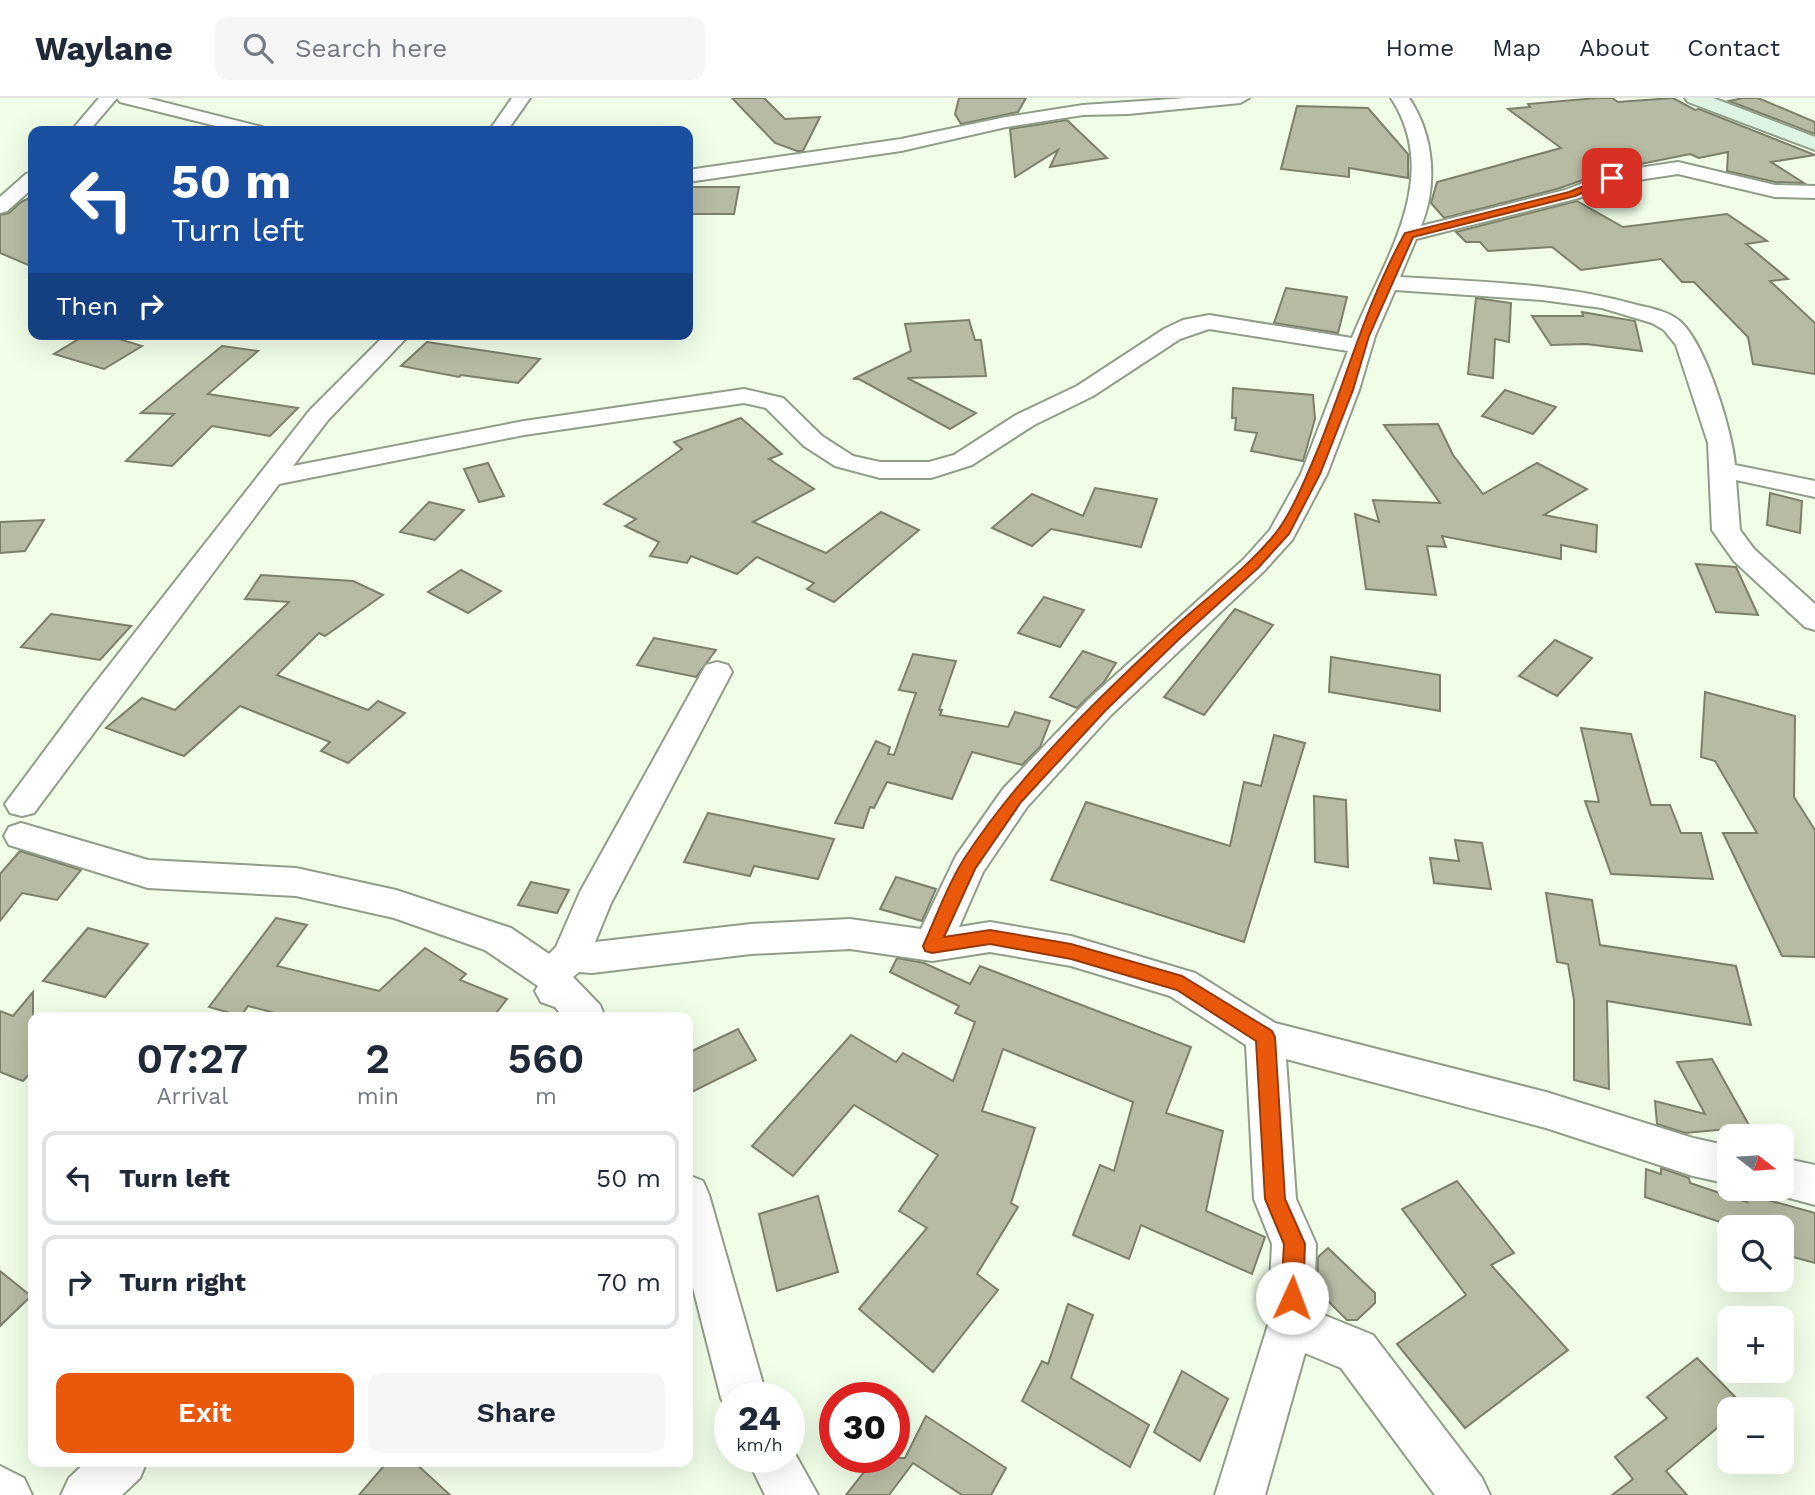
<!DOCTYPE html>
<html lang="en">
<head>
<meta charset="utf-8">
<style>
	:root { --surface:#fff; --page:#f6f6f7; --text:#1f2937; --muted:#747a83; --line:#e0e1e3; --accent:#ea580c }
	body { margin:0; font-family:"Work Sans",sans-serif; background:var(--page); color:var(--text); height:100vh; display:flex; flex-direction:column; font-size:26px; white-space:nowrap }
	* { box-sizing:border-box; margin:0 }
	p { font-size:23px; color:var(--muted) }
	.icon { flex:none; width:38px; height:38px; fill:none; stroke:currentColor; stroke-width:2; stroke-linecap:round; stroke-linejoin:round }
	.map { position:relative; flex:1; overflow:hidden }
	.sheet { position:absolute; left:28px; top:914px; width:665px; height:455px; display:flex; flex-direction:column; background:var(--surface); border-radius:14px; box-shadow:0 7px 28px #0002 }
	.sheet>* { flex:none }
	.hud { position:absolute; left:28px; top:28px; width:665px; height:214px; border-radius:14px; box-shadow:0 7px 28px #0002; background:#1a4fa0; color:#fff; overflow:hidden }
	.needle { width:46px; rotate:107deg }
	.tools { position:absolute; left:1717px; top:1026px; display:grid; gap:14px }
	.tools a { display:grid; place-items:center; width:77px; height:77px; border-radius:14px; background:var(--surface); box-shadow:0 7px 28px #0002; font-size:35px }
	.speed { position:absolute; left:714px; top:1284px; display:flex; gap:14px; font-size:35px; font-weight:700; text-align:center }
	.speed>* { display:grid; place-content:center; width:91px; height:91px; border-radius:50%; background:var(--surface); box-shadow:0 7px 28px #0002; line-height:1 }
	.speed small { font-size:18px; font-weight:400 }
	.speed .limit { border:10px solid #d22; background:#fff; color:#111 }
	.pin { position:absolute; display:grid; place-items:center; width:60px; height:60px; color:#fff; margin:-30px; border-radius:14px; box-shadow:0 4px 10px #0006 }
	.me { position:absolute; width:77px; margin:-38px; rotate:2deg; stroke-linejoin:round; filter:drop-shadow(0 0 5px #0008) }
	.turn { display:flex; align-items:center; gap:24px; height:147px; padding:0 28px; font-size:32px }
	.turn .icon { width:91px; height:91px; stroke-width:2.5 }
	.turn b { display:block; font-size:49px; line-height:60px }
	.then { display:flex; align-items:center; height:66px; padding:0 28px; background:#0003; gap:14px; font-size:26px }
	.eta { display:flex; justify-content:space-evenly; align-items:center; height:119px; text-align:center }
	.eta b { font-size:42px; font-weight:600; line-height:49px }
	.action { display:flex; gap:14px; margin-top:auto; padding:14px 28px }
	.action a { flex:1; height:80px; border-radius:14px; background:var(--accent); color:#fff; font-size:28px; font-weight:600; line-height:80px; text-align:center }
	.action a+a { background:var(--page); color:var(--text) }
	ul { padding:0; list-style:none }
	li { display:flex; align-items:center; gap:21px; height:94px; margin:0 14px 10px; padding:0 14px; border:4px solid var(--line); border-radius:14px }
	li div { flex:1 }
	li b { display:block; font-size:26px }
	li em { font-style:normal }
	header { display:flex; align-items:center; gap:42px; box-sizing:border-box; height:98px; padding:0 35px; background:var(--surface); border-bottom:2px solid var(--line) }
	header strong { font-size:33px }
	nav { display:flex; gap:38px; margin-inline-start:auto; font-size:24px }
	.search { width:490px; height:63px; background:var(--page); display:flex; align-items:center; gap:18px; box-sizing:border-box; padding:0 24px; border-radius:14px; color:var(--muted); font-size:26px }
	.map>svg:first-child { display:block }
</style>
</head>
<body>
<header>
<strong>Waylane</strong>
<div class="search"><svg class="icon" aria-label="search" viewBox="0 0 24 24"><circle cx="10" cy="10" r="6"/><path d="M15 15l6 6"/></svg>Search here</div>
<nav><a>Home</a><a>Map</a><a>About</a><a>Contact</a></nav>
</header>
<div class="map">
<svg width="1815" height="1397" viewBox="0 0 1815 1397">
	<rect width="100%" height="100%" fill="#f0fde7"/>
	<g fill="#b7bba3" stroke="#7c7f6a" stroke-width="2">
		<path d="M732 0H764L785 21 820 19 803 53H797L775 45Z"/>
		<path d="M959 0H1026L1018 14 961 26 955 16Z"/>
		<path d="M1597 0H1612L1618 4 1673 0 1695 12 1699 11 1815 57 1771 64 1804 85 1775 84 1727 73 1728 54 1699 60 1690 56 1611 72 1557 91 1444 120 1431 105 1437 84 1561 50 1508 11 1530 9 1528 6Z"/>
		<path d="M1743 0H1758L1815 24V36L1729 3Z"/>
		<path d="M1297 8 1368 10 1408 56V80L1349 70V79L1281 71Z"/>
		<path d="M1067 22 1107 60 1050 69 1058 52 1015 79 1010 31Z"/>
		<path d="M688 89H739L734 116H688Z"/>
		<path d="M33 98V169L0 155V117L9 115 21 104Z"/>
		<path d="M1577 103 1623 129 1727 116 1767 143 1746 146 1788 181 1770 183 1815 225V276L1753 266 1748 239 1694 184H1682L1661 161 1581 172 1552 149 1488 153 1480 144H1466L1456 134Z"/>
		<path d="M1286 190 1347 199 1338 235 1274 225Z"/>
		<path d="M1476 200 1511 205 1509 244 1495 241 1493 280 1468 276Z"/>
		<path d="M1582 214 1635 223 1642 253 1586 246 1551 247 1532 218H1583Z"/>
		<path d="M969 222 975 242H981L986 278 907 280 976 315 950 331 859 281H853L911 253 905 226Z"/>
		<path d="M87 236H103L142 248 104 271 54 256Z"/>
		<path d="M427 244 540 261 518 285 461 277 459 279 401 268Z"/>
		<path d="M222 248 258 253 208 296 298 310 270 338 212 328 172 368 126 363 174 316 141 315Z"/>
		<path d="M1233 290 1313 297 1315 321 1303 363 1251 353 1257 335 1235 332 1236 320H1232Z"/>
		<path d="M1505 292 1556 309 1533 336 1482 318Z"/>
		<path d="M741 320 782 356 769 361 814 391 753 424 826 455 881 414 919 432 834 504 807 491 814 485 757 459 737 476 691 458 687 465 650 458 659 444 625 428 636 421 604 406 682 351 674 344Z"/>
		<path d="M1438 326 1453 357 1483 396 1537 365 1587 391 1544 417 1597 427 1596 454 1561 447V461L1442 438 1446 449 1427 448 1436 497 1366 491 1355 416 1379 424 1373 402 1440 405 1384 327Z"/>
		<path d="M488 365 504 398 479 404 464 371Z"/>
		<path d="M1095 390 1157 401 1141 449 1051 431 1032 448 992 430 1032 396 1083 418Z"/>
		<path d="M1770 395 1802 403 1800 435 1767 427Z"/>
		<path d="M429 404 464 412 435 442 400 434Z"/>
		<path d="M44 422 25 453 0 455V424Z"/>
		<path d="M1696 466 1736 469 1758 517 1716 514Z"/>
		<path d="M461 472 501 493 468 515 428 494Z"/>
		<path d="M261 477 353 483 383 497 325 538 319 535 277 577 368 612 378 603 405 615 348 665 321 653 330 644 240 608 184 658 106 630 142 600 175 612 289 504 245 501Z"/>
		<path d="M1044 499 1084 512 1060 549 1018 535Z"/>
		<path d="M1235 511 1273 527 1204 617 1164 599Z"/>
		<path d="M51 516 131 528 100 562 21 549Z"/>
		<path d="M654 540 716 552 696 579 637 567Z"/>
		<path d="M1555 542 1592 560 1557 598 1519 578Z"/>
		<path d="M1083 553 1116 565 1104 584 1077 610 1050 599Z"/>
		<path d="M913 556 956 563 939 612H942L940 617 1008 629 1015 614 1050 623 1040 649 1022 667 972 654 952 701 887 684 874 710 870 709 863 730 835 725 876 643 890 649 888 656 894 657 916 595 899 592Z"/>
		<path d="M1331 559 1440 577V613L1329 594Z"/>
		<path d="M1705 594 1795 618 1794 699 1815 732V859L1782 858 1723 735H1757L1715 663 1701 659Z"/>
		<path d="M1581 630 1631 636 1651 707H1670L1681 735H1701L1713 781 1611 776 1585 703 1599 704Z"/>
		<path d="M1274 637 1305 645 1244 844 1051 782 1086 704 1230 748 1244 684 1261 688Z"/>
		<path d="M1314 698 1346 702 1348 769 1315 764Z"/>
		<path d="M708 715 834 741 818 781 754 768 750 778 684 764Z"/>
		<path d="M1455 742 1482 745 1491 791 1434 785 1430 760 1459 763Z"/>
		<path d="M20 753 81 772 57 802 22 795 0 823V776Z"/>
		<path d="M896 779 936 791 922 823 880 811Z"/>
		<path d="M531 784 569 792 557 815 518 807Z"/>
		<path d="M1546 795 1592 802 1600 847 1736 868 1751 927 1607 903 1609 991 1574 982V902L1568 866 1557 864Z"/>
		<path d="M276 820 307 827 277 868 379 893 425 850 466 876 460 882 507 901 493 919H290L248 908 241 918 209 909Z"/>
		<path d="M88 830 148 846 105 899 43 883Z"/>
		<path d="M897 860 924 865 970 886 980 868 1191 949 1166 1015 1223 1033 1206 1113 1265 1139 1252 1176 1141 1127 1129 1161 1073 1137 1100 1067 1114 1073 1133 1004 1003 951 982 1013 1035 1030 1011 1105 1018 1109 977 1176 998 1192 933 1274 859 1211 927 1130 899 1113 938 1057 854 1007 793 1078 752 1048 851 937 896 964 903 955 953 983 975 924 955 915 959 908 890 874Z"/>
		<path d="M33 894V972L23 983 0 974V913L13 918Z"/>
		<path d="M738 931 756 962 688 996V955Z"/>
		<path d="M1712 961 1750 1029 1685 1035 1657 1026 1655 1003 1705 1016 1677 964Z"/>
		<path d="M1661 1070 1689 1080 1690 1085 1747 1104 1746 1096 1815 1115V1165L1782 1156V1129H1735L1645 1099 1646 1071 1661 1076Z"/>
		<path d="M1457 1083 1514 1155 1491 1167 1568 1252 1465 1330 1397 1246 1466 1197 1402 1111Z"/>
		<path d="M818 1098 838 1174 777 1193 759 1116Z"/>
		<path d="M1328 1150 1375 1195V1205L1357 1222H1347L1317 1192 1318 1159Z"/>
		<path d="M0 1173 31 1198 0 1228Z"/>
		<path d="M1068 1206 1093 1217 1071 1280 1149 1327 1130 1369 1022 1303 1042 1263 1048 1266Z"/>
		<path d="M1697 1260 1744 1308 1729 1311V1320L1666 1373 1687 1397H1612L1633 1381 1615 1359 1667 1320 1647 1299Z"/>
		<path d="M1182 1273 1228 1301 1200 1363 1154 1334Z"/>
		<path d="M926 1318 1006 1370 991 1397H962L913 1365 889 1397H846L875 1360H905Z"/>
		<path d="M388 1363H413L450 1397H359Z"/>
	</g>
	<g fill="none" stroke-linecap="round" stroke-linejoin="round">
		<g stroke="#909d89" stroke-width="4">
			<g id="minor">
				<path d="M99 0H117L89 33H71Z"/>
				<path d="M117 0H147L262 29 265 33H236L120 4Z"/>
				<path d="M512 0H530L507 33H489Z"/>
				<path d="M1187 0H1249L1240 5 1128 16 1083 17 1006 29 901 53 688 84V72L901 41 1006 19 1083 7Z"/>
				<path d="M1391 0H1409C1434 37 1438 87 1421 128L1565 92 1612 74 1678 64 1775 87 1815 88V100L1775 99 1678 76 1618 85 1579 100 1416 141 1400 179C1479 184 1560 185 1637 207 1651 210 1666 213 1677 221 1704 239 1733 335 1735 367L1815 383V399L1736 382 1740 432 1754 451 1815 506V532L1805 529 1734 463 1712 432 1708 345 1676 247 1664 232 1652 225 1602 210 1542 202 1395 192 1375 238 1359 292 1327 376 1292 442 1264 473 1111 617 1027 709 983 774 959 829 990 824 1071 838 1195 875 1275 925 1546 994 1693 1040 1729 1048V1086L1693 1078 1546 1030 1286 961 1296 1101 1316 1146 1314 1213 1373 1237 1482 1380 1490 1397H1435L1341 1270 1305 1255 1265 1397H1215L1268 1227 1272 1146 1254 1101 1246 947 1170 898 1071 868 990 854 932 863 850 851 751 856 592 875 579 874 573 879 600 907 605 919H563L555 909 541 904 535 893 538 888 485 852 394 820 296 798 148 790 9 747 4 738 9 729 21 725 148 762 296 770 396 792 511 830 549 856 556 849 580 794 702 574 706 567 717 564 728 567 732 574 611 805 595 844 751 826 850 821 921 831 956 758 1003 691 1089 601 1244 461 1270 432 1301 376 1348 253 1209 231 1180 241 1093 298 1034 327 972 367 931 380H880L835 368 804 348 766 310 744 305 524 337 279 386 34 715 22 718 10 715 5 706 86 597 310 312 386 236H410L328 322 293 368 524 323 744 291 783 300 822 338 853 358 880 364H929L954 357 1016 317 1077 288 1164 231 1183 222 1209 217 1352 240C1382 164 1444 81 1391 0Z"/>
				<path d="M33 74V90L7 113 0 115V99L26 76Z"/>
				<path d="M1782 1060 1815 1067V1107L1767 1094 1766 1090H1782Z"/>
				<path d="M688 1077 703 1083 709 1097 767 1300H730V1318L721 1300 688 1170Z"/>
				<path d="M789 1345 818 1397H765L747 1360H789Z"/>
				<path d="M87 1363H147L140 1380 122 1397H61L69 1380Z"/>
				<path d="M0 1368 24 1380 32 1397H0Z"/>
			</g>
		</g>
		<g stroke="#909d89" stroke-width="4">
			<path id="secondary" d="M1685 0H1713L1815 39V52L1688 4Z"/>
		</g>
		<use href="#minor" fill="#fff" fill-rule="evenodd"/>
		<use href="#secondary" fill="#ddf3e4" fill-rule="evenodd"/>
	</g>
	<path fill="#ea580c" stroke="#983908" stroke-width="2" d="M1609 78 1617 80 1575 98 1413 139 1369 238 1353 292 1320 376 1289 436 1258 470 1178 542 1105 613 1021 704 975 771 944 839 990 832 1071 846 1182 878 1272 933 1275 939 1285 1101 1305 1146 1303 1200 1300 1208 1292 1211 1284 1208 1281 1200 1284 1146 1265 1101 1256 943 1177 892 1071 861 990 846 932 855 925 853 923 848C936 820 947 787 964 761 1019 677 1092 606 1166 537 1201 503 1243 475 1275 436 1292 415 1307 377 1318 351 1347 279 1367 203 1405 135L1569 94Z"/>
</svg>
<div class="tools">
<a><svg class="needle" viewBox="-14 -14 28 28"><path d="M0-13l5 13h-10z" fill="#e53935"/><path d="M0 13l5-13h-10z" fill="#747a83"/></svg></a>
<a><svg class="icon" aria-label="search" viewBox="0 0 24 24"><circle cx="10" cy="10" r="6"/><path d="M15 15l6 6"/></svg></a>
<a>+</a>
<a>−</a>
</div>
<div class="speed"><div>24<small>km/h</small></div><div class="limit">30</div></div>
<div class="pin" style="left:1612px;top:80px;background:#d93025"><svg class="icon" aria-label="arrive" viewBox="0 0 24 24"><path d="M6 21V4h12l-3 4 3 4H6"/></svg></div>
<svg class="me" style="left:1292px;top:1200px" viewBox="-20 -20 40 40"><circle r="19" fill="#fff"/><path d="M0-13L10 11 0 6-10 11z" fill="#ea580c"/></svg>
<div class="hud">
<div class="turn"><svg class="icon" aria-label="left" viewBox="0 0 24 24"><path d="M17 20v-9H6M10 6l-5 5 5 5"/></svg><div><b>50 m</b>Turn left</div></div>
<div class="then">Then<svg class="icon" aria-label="right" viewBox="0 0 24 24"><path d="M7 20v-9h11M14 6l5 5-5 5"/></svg></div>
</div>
<section class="sheet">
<div class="eta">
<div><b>07:27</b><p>Arrival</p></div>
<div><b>2</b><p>min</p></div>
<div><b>560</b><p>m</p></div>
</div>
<ul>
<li><svg class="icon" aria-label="left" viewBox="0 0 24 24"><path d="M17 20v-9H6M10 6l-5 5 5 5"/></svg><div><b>Turn left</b></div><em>50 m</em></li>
<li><svg class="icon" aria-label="right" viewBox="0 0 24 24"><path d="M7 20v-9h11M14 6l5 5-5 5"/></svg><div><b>Turn right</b></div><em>70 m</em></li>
</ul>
<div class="action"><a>Exit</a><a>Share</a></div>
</section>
</div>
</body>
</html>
